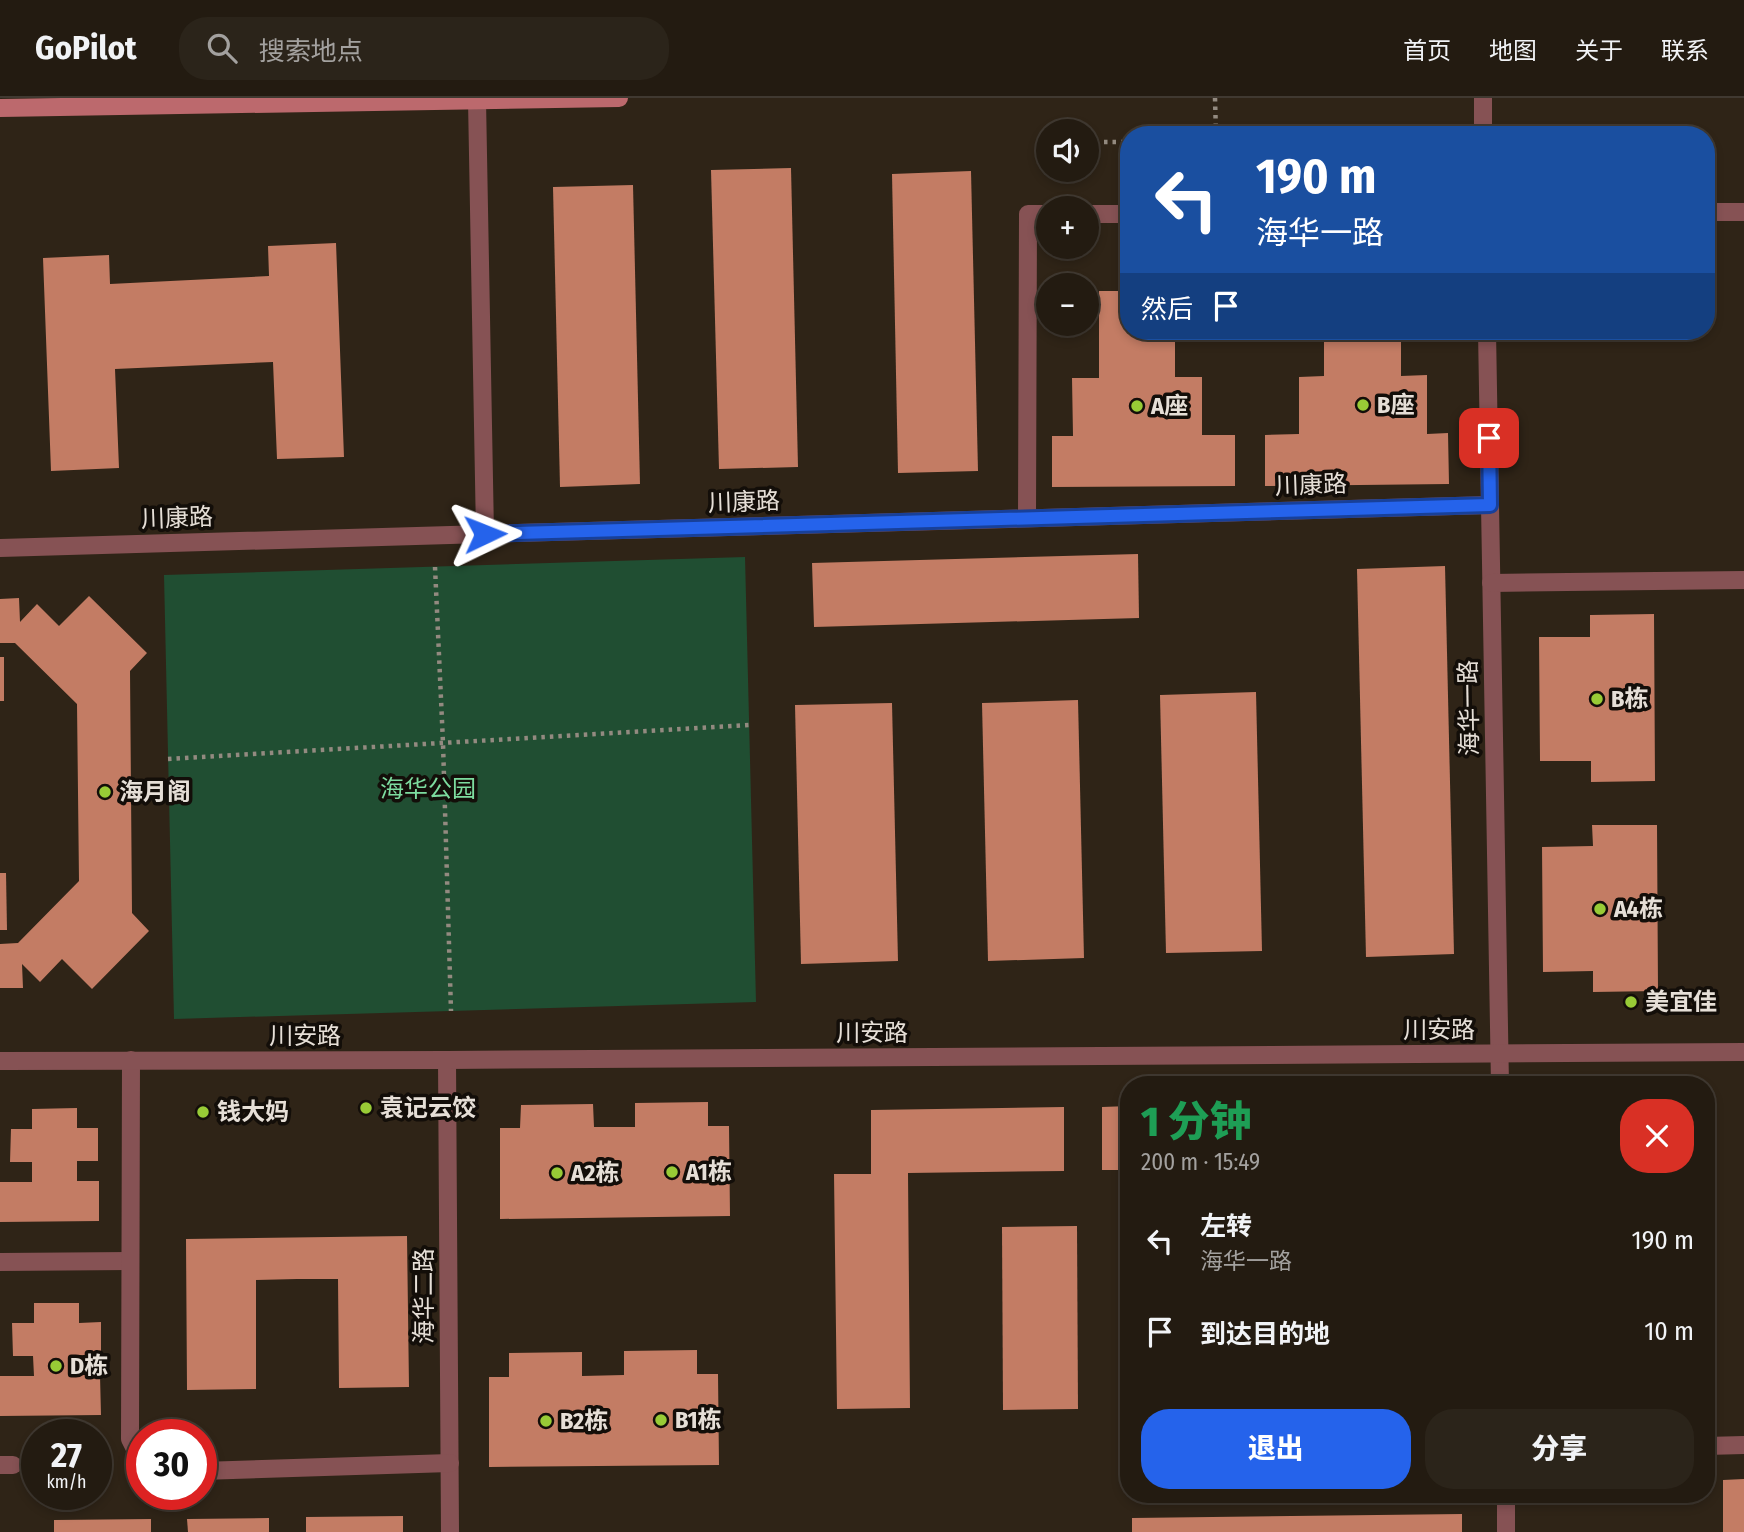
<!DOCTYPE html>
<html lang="zh">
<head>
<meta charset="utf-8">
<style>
	:root { --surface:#231b11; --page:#2b241a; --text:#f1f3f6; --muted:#a3a19f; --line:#403931; --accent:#2563eb }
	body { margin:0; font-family:"Fira Sans Condensed","Noto Sans SC",sans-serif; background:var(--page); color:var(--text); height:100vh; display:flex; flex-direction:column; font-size:26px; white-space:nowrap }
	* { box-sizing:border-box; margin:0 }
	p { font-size:23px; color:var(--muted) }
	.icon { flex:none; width:38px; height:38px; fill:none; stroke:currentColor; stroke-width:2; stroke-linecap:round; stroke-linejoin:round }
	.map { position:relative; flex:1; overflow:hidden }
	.side { position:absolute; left:1120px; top:978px; width:595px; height:427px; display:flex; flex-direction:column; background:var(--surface); border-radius:28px; box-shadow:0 4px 10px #0003,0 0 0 2px var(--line) }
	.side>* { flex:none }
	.top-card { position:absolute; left:1120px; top:28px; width:595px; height:214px; border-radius:28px; box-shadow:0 4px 10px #0003,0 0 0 2px var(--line); background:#1a4fa0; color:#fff; overflow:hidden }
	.fabs { position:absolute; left:1036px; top:21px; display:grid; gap:14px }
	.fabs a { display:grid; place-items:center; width:63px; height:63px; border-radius:50%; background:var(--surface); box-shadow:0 4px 10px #0003,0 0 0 2px var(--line); font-size:35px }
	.speed { position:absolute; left:21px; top:1321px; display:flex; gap:14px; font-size:35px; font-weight:700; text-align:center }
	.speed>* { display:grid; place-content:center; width:91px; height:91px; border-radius:50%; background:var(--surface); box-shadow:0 4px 10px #0003,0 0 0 2px var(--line); line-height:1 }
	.speed small { font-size:18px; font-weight:400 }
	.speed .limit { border:10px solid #d22; background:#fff; color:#111 }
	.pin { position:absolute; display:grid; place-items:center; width:60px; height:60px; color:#fff; margin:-30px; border-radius:14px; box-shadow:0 4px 10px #0006 }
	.me { position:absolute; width:77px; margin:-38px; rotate:88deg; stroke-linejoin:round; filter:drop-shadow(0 0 5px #0008) }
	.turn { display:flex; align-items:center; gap:24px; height:147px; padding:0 21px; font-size:32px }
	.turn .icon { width:91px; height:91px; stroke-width:2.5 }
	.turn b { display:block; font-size:49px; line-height:60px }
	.then { display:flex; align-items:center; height:66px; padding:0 21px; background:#0003; gap:14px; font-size:26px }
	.round { display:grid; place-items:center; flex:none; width:74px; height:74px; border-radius:28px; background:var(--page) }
	.head { display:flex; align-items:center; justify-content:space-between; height:119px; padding:0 21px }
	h1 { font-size:42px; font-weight:800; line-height:52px; color:#1e9e55 }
	.primary-button { display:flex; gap:14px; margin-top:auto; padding:14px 21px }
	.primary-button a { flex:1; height:80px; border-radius:28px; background:var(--accent); color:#fff; font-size:28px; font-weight:800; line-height:80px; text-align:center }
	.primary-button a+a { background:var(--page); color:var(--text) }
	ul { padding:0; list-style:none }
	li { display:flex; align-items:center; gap:21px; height:91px; padding:0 21px }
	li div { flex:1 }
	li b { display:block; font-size:26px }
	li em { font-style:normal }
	header { display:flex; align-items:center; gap:42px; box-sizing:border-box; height:98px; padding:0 35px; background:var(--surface); border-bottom:2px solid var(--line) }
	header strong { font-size:33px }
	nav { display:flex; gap:38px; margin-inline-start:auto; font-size:24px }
	.search { width:490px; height:63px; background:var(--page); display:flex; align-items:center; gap:18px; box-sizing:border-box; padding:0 24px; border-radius:28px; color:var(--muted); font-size:26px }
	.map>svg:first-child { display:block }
</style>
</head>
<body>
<header>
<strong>GoPilot</strong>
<div class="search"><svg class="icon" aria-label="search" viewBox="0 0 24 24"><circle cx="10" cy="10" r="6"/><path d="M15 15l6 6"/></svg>搜索地点</div>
<nav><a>首页</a><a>地图</a><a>关于</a><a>联系</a></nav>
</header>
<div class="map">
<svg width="1744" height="1434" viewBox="0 0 1744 1434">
	<rect width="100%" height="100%" fill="#2f2417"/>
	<path fill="#204e32" d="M745 459 756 904 174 921 164 477Z"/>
	<g fill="#c37c64">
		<path d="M791 70 798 369 719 371 711 72Z"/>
		<path d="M971 73 978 373 898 375 892 76Z"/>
		<path d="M633 87 640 386 560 389 553 89Z"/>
		<path d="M336 145 344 359 277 361 273 264 115 271 119 370 51 373 43 160 109 157 110 186 269 178 268 148Z"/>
		<path d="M1099 193H1129V233H1175V279H1202V337H1235V388L1052 389V338H1073L1072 280H1099Z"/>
		<path d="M1324 233H1401V278L1427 277V336L1448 335 1449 386 1265 388V337L1299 336V279L1324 278Z"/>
		<path d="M1138 456 1139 520 814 529 812 465Z"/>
		<path d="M1445 468 1454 856 1366 859 1357 471Z"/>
		<path d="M89 498 147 555 130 573 132 815 149 833 92 891 62 861 40 884 22 866 23 890H0V846L18 845 79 783 77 606 15 545H0V501L19 500 20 524 37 506 59 528Z"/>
		<path d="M1654 516 1655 683 1591 684V663H1540L1539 539H1590V517Z"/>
		<rect x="0" y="559" width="4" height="44"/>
		<path d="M1256 594 1262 853 1166 855 1160 597Z"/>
		<path d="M1078 602 1084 860 988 863 982 605Z"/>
		<path d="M892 605 898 863 801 866 795 607Z"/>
		<path d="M1592 727H1657L1658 893 1593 894V873L1543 874 1542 749 1593 748Z"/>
		<path d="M0 775H6L7 832H0Z"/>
		<path d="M708 1004V1028H729L730 1118 500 1121V1030H520L521 1007 593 1006 594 1029H635V1005Z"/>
		<path d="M1129 1008V1072H1102V1009Z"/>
		<path d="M1064 1009V1073L908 1075 910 1310 837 1311 834 1076H871V1012Z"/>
		<path d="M77 1010V1030H98V1063H77V1083H99V1123L0 1124V1084H32V1064H10L11 1031H32V1011Z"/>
		<path d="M1077 1128 1078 1311 1003 1312 1002 1129Z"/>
		<path d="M407 1138 409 1289 339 1290 338 1181H297L256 1182V1291L187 1292 186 1141Z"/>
		<path d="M34 1205H79V1225L101 1224V1257H79V1277H100L101 1317 0 1318V1278H34L33 1258H13L12 1225H34Z"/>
		<path d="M1706 1249H1713L1714 1309H1706Z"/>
		<path d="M697 1252V1276H718L719 1367 489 1369V1279H509V1255L582 1254V1278L624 1277V1253Z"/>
		<path d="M1744 1381V1434H1723V1382Z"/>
		<path d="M1462 1416V1434H1132V1420Z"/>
		<path d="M403 1418V1434H306V1419Z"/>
		<path d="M269 1420V1434H188L187 1421Z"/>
		<path d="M151 1421V1434H54V1422Z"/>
	</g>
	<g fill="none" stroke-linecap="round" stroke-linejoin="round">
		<g stroke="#938a80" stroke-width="4.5" stroke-dasharray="3.5 5" stroke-linecap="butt">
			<path d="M1215 0 1216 37"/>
			<path d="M1087 44H1129"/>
			<path d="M1040 45H1048"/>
			<path d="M435 469 443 645 451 913"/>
			<path d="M168 661 749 627"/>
		</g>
		<g stroke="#865254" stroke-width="18">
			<path d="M477 2 485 436"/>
			<path d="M1706 114H1744"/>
			<path d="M1087 116H1129"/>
			<path d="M1027 420 1028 116H1048"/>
			<path d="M0 1164 130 1163"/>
		</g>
		<g stroke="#865254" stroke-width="18">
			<path d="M1483 0V37"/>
			<path d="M1487 233 1500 987"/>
			<path d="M0 450 1490 407"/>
			<path d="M1491 485 1744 482"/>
			<path d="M131 962 130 1341 142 1365"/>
			<path d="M447 962 450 1434"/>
			<path d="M0 963 447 962 1744 954"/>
			<path d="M1706 1348 1744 1347"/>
			<path d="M0 1367H13"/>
			<path d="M201 1373 450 1365"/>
			<path d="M1506 1396V1434"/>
		</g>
		<path stroke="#bc696d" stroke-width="18" d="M0 10 619 0"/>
	</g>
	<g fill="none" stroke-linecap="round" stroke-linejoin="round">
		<g stroke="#184099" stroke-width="18">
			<path id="route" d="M485 436 1490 407 1489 340"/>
		</g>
		<use href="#route" stroke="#2563eb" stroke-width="12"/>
	</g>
	<g fill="#98cb36" stroke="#130e09" stroke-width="2.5">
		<circle cx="1363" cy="307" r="7"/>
		<circle cx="1137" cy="308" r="7"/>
		<circle cx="1597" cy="601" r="7"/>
		<circle cx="105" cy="694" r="7"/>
		<circle cx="1600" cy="811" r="7"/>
		<circle cx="1631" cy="904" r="7"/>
		<circle cx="366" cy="1010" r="7"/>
		<circle cx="203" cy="1014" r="7"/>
		<circle cx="672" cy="1074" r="7"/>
		<circle cx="557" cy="1075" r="7"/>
		<circle cx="56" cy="1268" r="7"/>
		<circle cx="661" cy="1322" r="7"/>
		<circle cx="546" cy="1323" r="7"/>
	</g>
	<g text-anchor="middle" stroke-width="7" stroke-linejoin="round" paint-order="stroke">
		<g font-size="24" font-weight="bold" fill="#e6dfd7" stroke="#130e09" text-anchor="start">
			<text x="1377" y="315">B座</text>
			<text x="1151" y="316">A座</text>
			<text x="1611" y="609">B栋</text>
			<text x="119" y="702">海月阁</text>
			<text x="1614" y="819">A4栋</text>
			<text x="1645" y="912">美宜佳</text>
			<text x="380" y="1018">袁记云饺</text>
			<text x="217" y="1022">钱大妈</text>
			<text x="686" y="1082">A1栋</text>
			<text x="571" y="1083">A2栋</text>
			<text x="70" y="1276">D栋</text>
			<text x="675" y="1330">B1栋</text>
			<text x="560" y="1331">B2栋</text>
		</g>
		<g font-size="24" fill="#e6dfd7" stroke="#130e09">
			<text transform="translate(1311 387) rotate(-2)" y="8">川康路</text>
			<text transform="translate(744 404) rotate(-2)" y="8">川康路</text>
			<text transform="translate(177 420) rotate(-2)" y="8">川康路</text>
			<text transform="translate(1469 610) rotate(-91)" y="8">海华一路</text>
			<text x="1439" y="940">川安路</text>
			<text x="872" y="943">川安路</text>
			<text x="305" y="946">川安路</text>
			<text transform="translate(424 1198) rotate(-90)" y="8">海华二路</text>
		</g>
		<g font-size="24" fill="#7ddc9f" stroke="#130e09">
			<text x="428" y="699">海华公园</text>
		</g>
	</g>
</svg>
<div class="fabs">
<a><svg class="icon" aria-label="sound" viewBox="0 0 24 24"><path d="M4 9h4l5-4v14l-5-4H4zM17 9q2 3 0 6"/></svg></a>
<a>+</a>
<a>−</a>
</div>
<div class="speed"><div>27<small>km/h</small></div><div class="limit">30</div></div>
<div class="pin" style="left:1489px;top:340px;background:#d93025"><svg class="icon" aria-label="arrive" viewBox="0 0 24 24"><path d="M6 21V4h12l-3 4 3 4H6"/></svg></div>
<svg class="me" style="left:485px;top:436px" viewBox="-20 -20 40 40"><path d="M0-17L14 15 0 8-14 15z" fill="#2563eb" stroke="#fff" stroke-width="4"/></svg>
<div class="top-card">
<div class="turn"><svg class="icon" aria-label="left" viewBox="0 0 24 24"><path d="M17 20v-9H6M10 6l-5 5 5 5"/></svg><div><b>190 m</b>海华一路</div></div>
<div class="then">然后<svg class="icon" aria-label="arrive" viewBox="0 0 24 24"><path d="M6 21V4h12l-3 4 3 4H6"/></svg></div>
</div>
<section class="side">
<div class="head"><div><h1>1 分钟</h1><p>200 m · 15:49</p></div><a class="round" style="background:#d93025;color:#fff"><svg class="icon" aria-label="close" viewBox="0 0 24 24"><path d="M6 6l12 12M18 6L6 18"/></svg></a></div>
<ul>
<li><svg class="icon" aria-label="left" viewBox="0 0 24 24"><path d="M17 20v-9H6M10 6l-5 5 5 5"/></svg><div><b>左转</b><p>海华一路</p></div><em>190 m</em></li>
<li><svg class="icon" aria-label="arrive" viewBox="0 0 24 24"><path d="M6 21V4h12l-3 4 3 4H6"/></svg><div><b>到达目的地</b></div><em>10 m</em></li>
</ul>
<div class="primary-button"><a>退出</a><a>分享</a></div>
</section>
</div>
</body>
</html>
